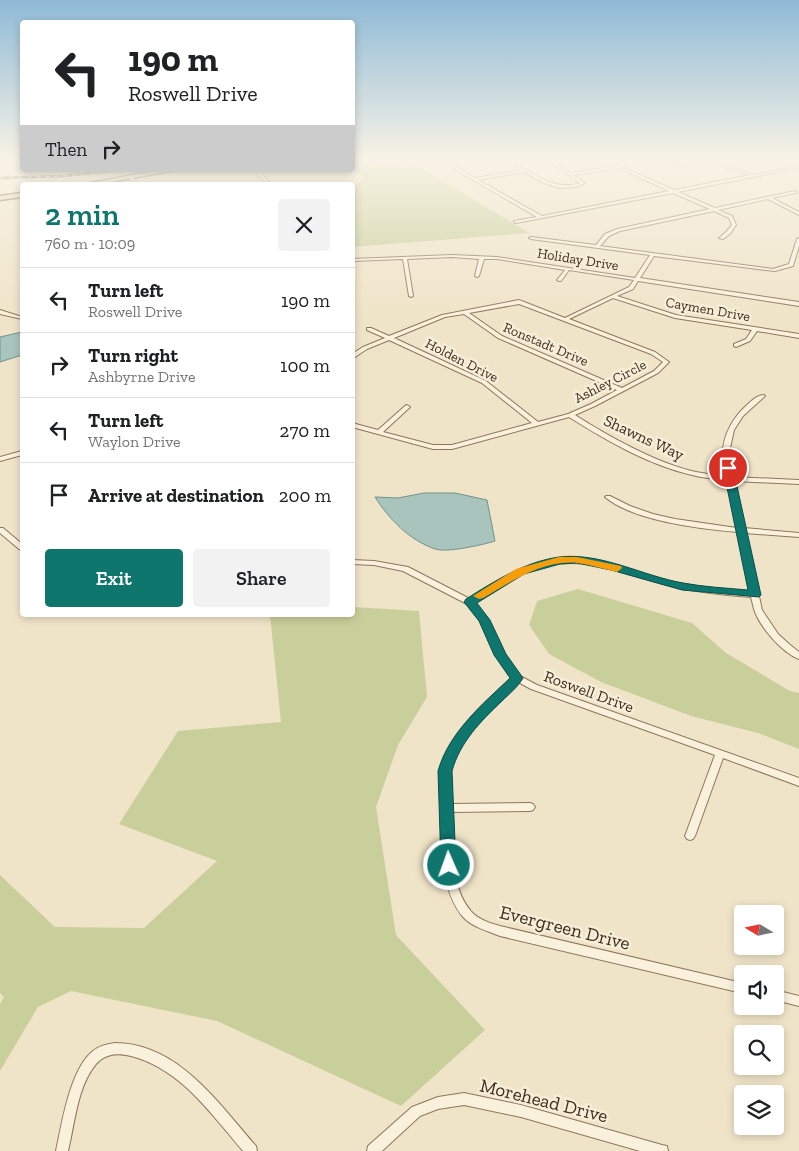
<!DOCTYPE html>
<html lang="en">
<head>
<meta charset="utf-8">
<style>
	:root { --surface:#fff; --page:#f2f2f2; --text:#202124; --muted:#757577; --line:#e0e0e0; --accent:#0f766e }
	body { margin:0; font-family:"Zilla Slab",serif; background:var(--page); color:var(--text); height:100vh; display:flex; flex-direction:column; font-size:19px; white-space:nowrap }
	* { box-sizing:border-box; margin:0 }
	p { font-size:16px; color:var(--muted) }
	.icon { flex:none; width:28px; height:28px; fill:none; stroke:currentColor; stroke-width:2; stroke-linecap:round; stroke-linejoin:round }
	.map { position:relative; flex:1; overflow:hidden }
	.drawer { position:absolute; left:20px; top:182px; width:335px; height:435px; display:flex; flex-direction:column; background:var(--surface); border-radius:5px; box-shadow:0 2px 8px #0003 }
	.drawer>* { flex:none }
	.top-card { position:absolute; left:20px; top:20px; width:335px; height:152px; border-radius:5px; box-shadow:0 2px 8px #0003; background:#fff; color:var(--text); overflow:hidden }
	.needle { width:32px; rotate:280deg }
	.buttons { position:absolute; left:734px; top:905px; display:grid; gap:10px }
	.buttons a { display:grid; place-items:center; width:50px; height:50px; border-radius:5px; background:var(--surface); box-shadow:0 2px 8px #0003; font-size:25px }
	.pin { position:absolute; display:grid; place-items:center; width:42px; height:42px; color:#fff; margin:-21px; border:2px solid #fff; border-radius:50%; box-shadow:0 1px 5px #0007 }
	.me { position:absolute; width:55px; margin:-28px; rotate:358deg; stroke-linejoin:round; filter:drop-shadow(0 0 4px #0008) }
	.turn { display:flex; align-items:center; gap:18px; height:105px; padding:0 25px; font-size:22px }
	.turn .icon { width:65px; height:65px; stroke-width:2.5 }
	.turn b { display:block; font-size:35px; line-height:42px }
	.then { display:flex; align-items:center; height:48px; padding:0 25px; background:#0003; gap:10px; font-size:19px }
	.round { display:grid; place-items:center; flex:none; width:52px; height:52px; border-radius:5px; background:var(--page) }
	.head { display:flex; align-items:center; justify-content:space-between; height:85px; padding:0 25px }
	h1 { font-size:30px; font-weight:600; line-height:38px; color:var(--accent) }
	.cta { display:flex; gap:10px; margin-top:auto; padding:10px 25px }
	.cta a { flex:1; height:58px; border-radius:5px; background:var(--accent); color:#fff; font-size:20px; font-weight:600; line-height:58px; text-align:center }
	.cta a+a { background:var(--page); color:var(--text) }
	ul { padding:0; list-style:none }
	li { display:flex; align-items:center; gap:15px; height:65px; padding:0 25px; border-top:1px solid var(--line) }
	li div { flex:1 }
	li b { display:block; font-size:19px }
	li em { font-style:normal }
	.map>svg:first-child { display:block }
</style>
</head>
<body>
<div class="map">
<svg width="799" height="1151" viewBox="0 0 799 1151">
	<rect width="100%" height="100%" fill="#f0e4c8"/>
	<g fill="#c9cf9b">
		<path d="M405 158 529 233 353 247V185L357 184 363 177 350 170Z"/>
		<path d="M578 589 692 623 726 653 790 691 799 693V749L758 733 691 716 601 682 549 654 529 625 537 601Z"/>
		<path d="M353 607 419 611 427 697 398 745 376 807 396 935 485 1030 401 1106 217 1021 71 991 38 1007 0 1071V1004L4 997 0 993V875L55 927 144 928 217 861 119 824 178 731 281 722 270 615H352Z"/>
	</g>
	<g fill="#a9c4bc" stroke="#6f938a">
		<path d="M22 332V355L0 362V337Z"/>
		<path d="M424 493H455L487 500 495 541C482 545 447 553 435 549 409 540 389 519 375 497L398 498Z"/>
	</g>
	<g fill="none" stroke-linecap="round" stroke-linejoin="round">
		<g stroke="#8d765c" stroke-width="2">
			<g id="minor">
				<path d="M452 158H456L452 162 456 167 475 178 521 170 516 167 518 163 535 159 551 160 570 173 616 166 605 158H609L620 166 674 190 750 175 704 161 681 165 667 160 672 158 705 159 754 175 799 166V168L678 192 715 208 795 191 797 192 796 193 772 198 799 212V215L768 199 718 210 732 216 736 225 730 234 723 239 719 238 726 232 732 225 729 218 714 211 620 231 609 236 600 246 773 269 789 264 797 239 799 238V246L793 266 775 271 654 256 640 278 799 302V306L638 281 633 289 617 296 676 315 799 334V338L757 331 750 341 736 347 734 346V344L746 339 752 330 675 318 613 298 569 319 655 352 669 362 658 373 595 406 575 415C608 436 658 464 696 472 706 474 716 475 726 476 725 470 723 463 723 456 722 436 733 417 748 404 752 400 758 395 764 395L765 396 743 416 734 430 730 448 729 458 733 477 799 480V484L734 481 744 528 799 533V537L745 533 762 610 778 634 789 644 799 652V659C782 653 759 626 754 609 753 605 752 601 751 597 726 595 701 593 676 587 633 578 593 556 549 565 522 570 497 587 475 603L488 620 510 665 520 676 537 685 799 778V786L723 758 695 836 693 839 690 840 687 839 685 836 715 755 531 689 518 682C492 704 458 735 450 769 448 780 450 793 450 804L530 803 533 804 535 807 533 810 530 811 451 812C451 841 450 886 470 910 477 919 489 923 500 926L742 983V993L500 936C488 931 472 927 463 917 440 890 441 841 441 807 441 791 438 774 445 759 458 726 486 700 512 678L503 666 480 621 467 604 403 571 374 565 352 564V560L374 561 408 567 470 599C510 572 547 551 597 561 620 565 641 574 664 580 692 587 721 589 750 592L738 532C702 529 633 521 605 497L606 496H610L630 506 653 514 675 519 737 528 727 480C716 479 704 478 692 475 649 465 607 441 569 417L452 449H433L352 427V423L378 430 405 406 407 405 410 407 409 408 383 432 433 445H452L532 423 482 383 389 340 367 349 352 359V354L363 347 385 338 367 330V328H371L389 336 442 315 519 300 565 318 629 287 634 280 569 270 561 281H559L557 280 565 270 497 259H484L479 276 477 277 475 276 479 259 452 257 407 259 413 296 411 297 409 296 403 259 352 261V259L452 255 497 257 635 278 650 255 531 239 529 238 531 237 596 245 605 234 617 229 710 209 673 193 516 223 514 222V221L537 217 454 169 448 162ZM686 158 698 160 681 163 673 160ZM535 161 550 162 580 183C558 191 539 177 520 167L521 165ZM619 168 669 191 542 216 478 180 524 172 544 183 560 188 575 187 585 183 573 175ZM519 304 651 354 663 362 654 371 622 388 502 336 469 313ZM464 314 498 338 617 390 591 404 568 414 538 422 486 381 394 338 445 317Z"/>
				<path d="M785 158H790L799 161V163Z"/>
				<path d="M256 170H260L261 174 273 185H269L258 175Z"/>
				<path d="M129 176H131L139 185H135L129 178Z"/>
				<path d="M0 310 22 317V319L0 314Z"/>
				<path d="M22 451V455L0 461V457Z"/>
				<path d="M0 528H3L22 544V549H19L0 533Z"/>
				<path d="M775 990 799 996V1006L775 1000Z"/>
				<path d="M115 1043C178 1043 219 1104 256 1146L257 1151H243C211 1114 181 1069 131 1056 118 1053 106 1053 96 1064 77 1087 75 1123 68 1151H56C62 1123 70 1069 93 1051 99 1046 107 1044 115 1043Z"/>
				<path d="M464 1093 521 1105 662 1145 667 1146 668 1151H640L521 1117 464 1105 438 1109 420 1116 382 1151H367L368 1146 412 1107 438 1097Z"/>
			</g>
		</g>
		<g stroke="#5b4430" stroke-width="3">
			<g id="primary">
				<path d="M161 170H176L94 185H79Z"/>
				<path d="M22 193V197L0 200V196Z"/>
			</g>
		</g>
		<use href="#minor" fill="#faf1dc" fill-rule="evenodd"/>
		<use href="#primary" fill="#f3d9a0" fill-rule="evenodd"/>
		<g stroke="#3d2e20" stroke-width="2.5">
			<path id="rail" d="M0 178 62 176 118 170"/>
		</g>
		<use href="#rail" stroke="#f7eed8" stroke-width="1" stroke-dasharray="4.5" stroke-linecap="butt"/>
	</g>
	<linearGradient id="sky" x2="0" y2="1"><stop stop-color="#8fbad6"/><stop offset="0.5" stop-color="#f8f3e6"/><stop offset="1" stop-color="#f8f3e6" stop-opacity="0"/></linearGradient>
	<rect width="799" height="319" fill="url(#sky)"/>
	<path fill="#0f766e" stroke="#0a4d48" d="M728 465 733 468 761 595 759 597 682 590 611 570 577 563 560 564 524 574 477 603 490 620 506 654 523 678C518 687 509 694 502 701 481 721 460 742 452 771L456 865 454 870 449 872 443 870 441 865 438 771C449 732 482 705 510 678L494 655 479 621 464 602 466 599C495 581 524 562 559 557 601 552 643 576 683 583 704 587 727 588 748 590L723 468Z"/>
	<path fill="#f59e0b" d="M577 557 621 566 622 568 617 572C604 569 591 565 578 563 543 559 511 582 483 598L479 599 473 596 516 569 559 557Z"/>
	<g text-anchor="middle" stroke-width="5" stroke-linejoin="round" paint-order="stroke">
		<g font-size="14" fill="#3d2e20" stroke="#f7eed8">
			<text transform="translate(578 259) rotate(9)" y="5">Holiday Drive</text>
			<text transform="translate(708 309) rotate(10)" y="5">Caymen Drive</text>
			<text transform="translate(546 344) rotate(23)" y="5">Ronstadt Drive</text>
			<text transform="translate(462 360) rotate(27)" y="5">Holden Drive</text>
			<text transform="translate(610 381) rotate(-27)" y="5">Ashley Circle</text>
		</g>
		<g font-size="16" fill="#3d2e20" stroke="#f7eed8">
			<text transform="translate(644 437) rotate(25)" y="6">Shawns Way</text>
			<text transform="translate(589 691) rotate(20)" y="6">Roswell Drive</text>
		</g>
		<g font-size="19" fill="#3d2e20" stroke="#f7eed8">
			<text transform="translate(565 927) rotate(14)" y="7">Evergreen Drive</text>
			<text transform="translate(544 1100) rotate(14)" y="7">Morehead Drive</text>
		</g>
	</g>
</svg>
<div class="buttons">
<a><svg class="needle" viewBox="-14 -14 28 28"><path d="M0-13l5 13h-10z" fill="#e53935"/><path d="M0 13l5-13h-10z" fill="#757577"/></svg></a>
<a><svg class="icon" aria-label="sound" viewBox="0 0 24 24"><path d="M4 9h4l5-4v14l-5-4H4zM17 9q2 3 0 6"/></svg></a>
<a><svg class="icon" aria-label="search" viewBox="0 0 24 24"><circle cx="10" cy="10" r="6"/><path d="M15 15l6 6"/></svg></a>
<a><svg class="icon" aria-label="layers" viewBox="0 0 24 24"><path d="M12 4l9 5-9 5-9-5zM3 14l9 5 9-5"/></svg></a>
</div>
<div class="pin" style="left:728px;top:468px;background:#d93025"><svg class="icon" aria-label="arrive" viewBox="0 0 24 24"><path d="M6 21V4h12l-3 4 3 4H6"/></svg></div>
<svg class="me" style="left:449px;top:865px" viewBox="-20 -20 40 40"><circle r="17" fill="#0f766e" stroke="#fff" stroke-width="3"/><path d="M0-11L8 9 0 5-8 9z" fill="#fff"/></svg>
<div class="top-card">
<div class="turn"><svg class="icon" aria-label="left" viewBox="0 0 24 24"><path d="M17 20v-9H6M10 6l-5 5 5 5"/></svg><div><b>190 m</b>Roswell Drive</div></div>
<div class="then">Then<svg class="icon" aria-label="right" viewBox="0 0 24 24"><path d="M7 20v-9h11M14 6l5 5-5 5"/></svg></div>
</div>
<section class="drawer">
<div class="head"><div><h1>2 min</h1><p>760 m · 10:09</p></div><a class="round"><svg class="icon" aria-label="close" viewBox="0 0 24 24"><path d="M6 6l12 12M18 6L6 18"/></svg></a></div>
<ul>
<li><svg class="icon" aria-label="left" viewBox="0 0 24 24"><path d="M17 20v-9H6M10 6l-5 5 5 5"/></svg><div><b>Turn left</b><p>Roswell Drive</p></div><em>190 m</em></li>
<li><svg class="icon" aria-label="right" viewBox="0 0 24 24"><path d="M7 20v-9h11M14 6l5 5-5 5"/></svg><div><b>Turn right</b><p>Ashbyrne Drive</p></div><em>100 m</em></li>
<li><svg class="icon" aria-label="left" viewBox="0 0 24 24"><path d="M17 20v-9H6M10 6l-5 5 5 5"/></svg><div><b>Turn left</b><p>Waylon Drive</p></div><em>270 m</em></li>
<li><svg class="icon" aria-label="arrive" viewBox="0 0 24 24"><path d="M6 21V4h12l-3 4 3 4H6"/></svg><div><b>Arrive at destination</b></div><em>200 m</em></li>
</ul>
<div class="cta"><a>Exit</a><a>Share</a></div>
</section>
</div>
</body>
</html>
